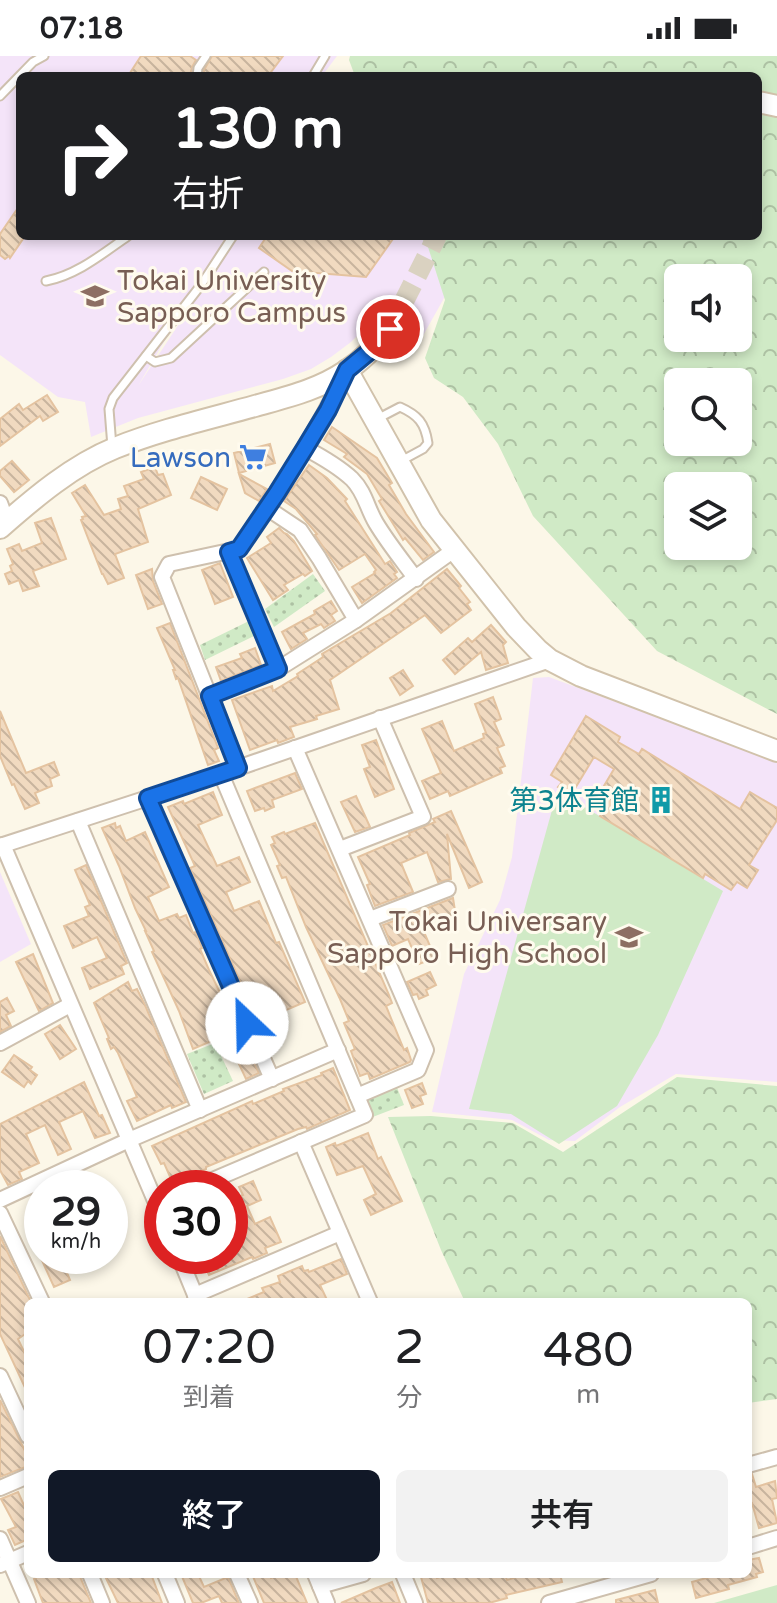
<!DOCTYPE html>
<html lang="ja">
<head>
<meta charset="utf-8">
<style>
	:root { --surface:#fff; --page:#f2f2f2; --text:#202124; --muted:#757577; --accent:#111827 }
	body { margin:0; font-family:"Varela Round","Noto Sans JP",sans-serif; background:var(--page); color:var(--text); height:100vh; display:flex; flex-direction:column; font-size:30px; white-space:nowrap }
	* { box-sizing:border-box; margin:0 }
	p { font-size:26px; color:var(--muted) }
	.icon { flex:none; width:44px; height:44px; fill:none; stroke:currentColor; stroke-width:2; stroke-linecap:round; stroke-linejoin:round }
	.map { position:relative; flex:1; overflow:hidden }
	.panel { position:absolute; left:24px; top:1242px; width:728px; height:280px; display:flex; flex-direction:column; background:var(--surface); border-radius:12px; box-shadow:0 4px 12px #0003 }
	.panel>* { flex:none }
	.guide { position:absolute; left:16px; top:16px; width:746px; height:168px; border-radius:12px; box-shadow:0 4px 12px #0003; background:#202124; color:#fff; overflow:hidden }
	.controls { position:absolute; left:664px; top:208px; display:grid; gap:16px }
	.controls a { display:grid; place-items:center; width:88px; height:88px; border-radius:12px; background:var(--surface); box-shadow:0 4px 12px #0003; font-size:40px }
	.speed { position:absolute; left:24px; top:1114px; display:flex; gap:16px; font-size:40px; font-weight:700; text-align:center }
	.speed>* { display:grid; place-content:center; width:104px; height:104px; border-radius:50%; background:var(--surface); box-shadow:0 4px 12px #0003; line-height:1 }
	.speed small { font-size:20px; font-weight:400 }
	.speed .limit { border:12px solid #d22; background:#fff; color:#111 }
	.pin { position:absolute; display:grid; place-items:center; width:68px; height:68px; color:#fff; margin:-34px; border:4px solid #fff; border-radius:50%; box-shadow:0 2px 8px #0007 }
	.me { position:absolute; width:88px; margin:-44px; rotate:336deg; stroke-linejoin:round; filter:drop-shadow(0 0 6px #0008) }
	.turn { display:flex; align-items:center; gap:28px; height:168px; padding:0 24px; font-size:36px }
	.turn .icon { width:104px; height:104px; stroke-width:2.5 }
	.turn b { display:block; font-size:56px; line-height:68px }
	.eta { display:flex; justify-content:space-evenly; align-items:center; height:136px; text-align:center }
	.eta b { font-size:48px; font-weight:600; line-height:56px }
	.action { display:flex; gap:16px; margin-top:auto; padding:16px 24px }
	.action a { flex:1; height:92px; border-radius:12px; background:var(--accent); color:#fff; font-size:32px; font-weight:600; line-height:92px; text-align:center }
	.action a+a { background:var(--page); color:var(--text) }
	.status { display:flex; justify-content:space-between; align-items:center; height:56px; padding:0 40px; background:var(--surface); direction:ltr }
	.status svg { height:22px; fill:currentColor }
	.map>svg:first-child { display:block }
</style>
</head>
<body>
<div class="status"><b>07:18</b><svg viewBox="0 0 49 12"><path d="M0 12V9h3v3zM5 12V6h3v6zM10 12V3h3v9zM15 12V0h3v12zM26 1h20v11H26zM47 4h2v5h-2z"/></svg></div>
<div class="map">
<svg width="777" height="1547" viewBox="0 0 777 1547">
	<defs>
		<pattern id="grass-dots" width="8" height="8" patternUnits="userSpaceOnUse" patternTransform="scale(2)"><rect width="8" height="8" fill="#d0eac6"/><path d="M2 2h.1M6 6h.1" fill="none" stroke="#adc1a3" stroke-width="1.8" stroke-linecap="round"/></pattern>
		<pattern id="forest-crowns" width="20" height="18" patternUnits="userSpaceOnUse" patternTransform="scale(2)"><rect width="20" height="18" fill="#d0eac6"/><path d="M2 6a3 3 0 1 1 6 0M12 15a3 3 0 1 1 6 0" fill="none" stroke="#adc1a3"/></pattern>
		<pattern id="building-back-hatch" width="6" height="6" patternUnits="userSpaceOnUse" patternTransform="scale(2)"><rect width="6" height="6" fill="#f1dac0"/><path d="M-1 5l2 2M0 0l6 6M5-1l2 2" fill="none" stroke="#c8b49e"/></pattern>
	</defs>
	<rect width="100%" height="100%" fill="#fcf7e8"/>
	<g fill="#f4e4f9">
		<path d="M0 0H337L322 20H20V180H226L138 330 237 180H458L468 188 443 244 416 292 374 263 351 286 331 301 311 313 283 323 138 362 91 381 85 346 58 341 0 299Z"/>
		<path d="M549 621 777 706V1026L676 1018 620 1051 575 1085 549 1084 512 1064 432 1056 464 918 500 844 512 801 533 622Z"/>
		<path d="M0 816 31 888 0 906Z"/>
	</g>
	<g fill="url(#grass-dots)">
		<path d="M313 518 325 535 274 571 265 553Z"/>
		<path d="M249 565 254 580 205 604 200 589Z"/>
		<path d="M215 987 233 1025 204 1038 187 998Z"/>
		<path d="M396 1029 404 1049 370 1062 363 1042Z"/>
	</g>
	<g fill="url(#forest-crowns)" fill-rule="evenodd">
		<path d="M350 0H777V658L657 595 533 460 498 388 463 341 434 322 425 302 445 244 428 191 420 180H758V20H355L349 4ZM678 222H738V282H678ZM678 326H738V386H678ZM678 430H738V490H678Z"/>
		<path d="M677 1021 777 1030V1343L748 1347V1246H465L441 1194 388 1061 431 1060 513 1067 563 1096Z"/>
	</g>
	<g fill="#d0eac6">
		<path d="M573 744 723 835 658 979 617 1050 559 1088 511 1058 469 1053 554 747Z"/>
		<path d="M777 1529V1547H714Z"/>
	</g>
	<g fill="url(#building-back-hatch)" stroke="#e4c3a0" stroke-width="2">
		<path d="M141 0H190L196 4 192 11 190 20H128Z"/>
		<path d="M212 0H283L268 20H204V14Z"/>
		<path d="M20 149V180H25L10 202 9 200 5 203 0 199V178Z"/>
		<path d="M267 180H395L366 221 292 215 259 192Z"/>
		<path d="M47 339 58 356 43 365 40 360 0 390V363L19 348 23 354Z"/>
		<path d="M332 371 377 402 392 427 389 429 406 458 434 496 423 504 405 482 403 484 379 445 382 443 367 418 344 401 347 398 324 384Z"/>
		<path d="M270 388 275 407 239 417 234 397Z"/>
		<path d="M12 405 29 424 14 436 0 420V415Z"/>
		<path d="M309 409 327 422 347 443 345 445 385 508 390 505 397 516 394 518 397 522 362 547 352 531 375 517 374 516 376 514 365 498 339 514 315 479 317 478 296 453 284 445Z"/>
		<path d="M155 411 158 419 163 418 171 439 138 453 148 486 115 498 124 522 108 528 103 518H102L81 464 83 463 82 461 86 460 72 437 85 429 104 459 121 453 118 443 128 440 124 430 144 423 141 416Z"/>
		<path d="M239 418 267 433 259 445 245 437Z"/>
		<path d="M201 421 227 433 217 454 191 442Z"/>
		<path d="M51 462 66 503 33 515 39 530 23 535 19 524 9 528 5 518 12 515 10 510 13 508 7 493 19 488 22 495 42 487 35 467Z"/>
		<path d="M279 472 284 477 287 478 294 485 312 515 305 520 303 518 284 529 288 534 273 544 247 502 271 487 267 481Z"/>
		<path d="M220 507 233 541 215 548 202 514Z"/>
		<path d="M152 513 153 525 162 548 148 553 136 519Z"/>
		<path d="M447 513 461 530 459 532 470 546 467 548 471 554 441 577 425 559 330 624 339 653 316 660 317 663 290 671 294 681 278 687 277 684 250 694 232 644 272 630 273 635 298 620 297 618 323 601 322 598 391 557Z"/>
		<path d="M331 545 337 555 331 559 335 565 324 572 321 568 303 577 307 583 291 593 282 576 315 558 314 555Z"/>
		<path d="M170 567 218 692 214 694 219 705 208 709 178 622 176 623 173 614H175L157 572Z"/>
		<path d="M491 569 506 586 503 589 508 607 486 614 481 596 455 618 443 604 468 582 472 586Z"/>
		<path d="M255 592 261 609 221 625 216 611 242 602 240 598Z"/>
		<path d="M403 614 413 630 400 639 390 622Z"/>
		<path d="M493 641 501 663 494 666 504 689 497 692 505 710 500 712 502 717 450 740 448 735 430 743 422 725 441 717 422 673 442 665 454 695 484 682 483 678 486 677 475 648Z"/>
		<path d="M0 655 26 717 54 706 59 719 50 723 52 730 35 737 39 747 25 753 14 728 12 729 0 700Z"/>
		<path d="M586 660 620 681 618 686 639 698 642 693 740 753 750 736 777 752V764L749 809 758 814 747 832 737 826 731 834 705 818 703 822 600 760 602 756 592 750 614 713 594 701 571 739 558 731 562 726 551 719Z"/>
		<path d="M376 684 394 733 375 741 364 713 370 711 362 689Z"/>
		<path d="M295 717 302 733 272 744 274 751 265 755 264 752 255 755 247 735Z"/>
		<path d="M213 736 222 759 198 769 217 810 239 801 250 826 226 836 234 855 259 845 276 887 279 886 305 946 258 966 190 812 195 810 168 751 183 745 184 748Z"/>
		<path d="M356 740 370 771 355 776 341 746Z"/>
		<path d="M451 755 482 826 469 832 447 778 451 823 438 826 427 796 401 807 413 836 375 850 367 829 370 828 358 801 410 779 409 777 435 766 433 763Z"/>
		<path d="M115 767 116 772 120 770 126 785 145 776 169 831 148 841 159 865 177 858 179 862 186 859 193 877 196 876 202 892 200 893 209 914 259 1017 246 1023 232 993 229 994 223 980 193 993 179 955 152 896 154 895 145 875H146L135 852 119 810 102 772Z"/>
		<path d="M315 767 389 939 392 947 386 950 404 994 407 992 411 1004 410 1006 370 1023 368 1017 360 1020 351 995 355 993 344 967 349 965 340 943 306 871 286 821 282 822 277 810 280 809 271 789 275 787 272 781 284 776 285 778Z"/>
		<path d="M86 809 127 907 121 910 124 918 90 933 82 912 107 902 97 881 73 892 64 870 89 860 85 851 90 849 75 814Z"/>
		<path d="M453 842 456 861 417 865 426 874 424 876 435 902 419 908 408 883 392 890 383 869Z"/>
		<path d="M33 898 53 947 39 955 16 906Z"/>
		<path d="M430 916 436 929 426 934 428 939 419 943 417 938 413 939 407 926Z"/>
		<path d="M128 926 132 935 137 933 145 949 186 1046 172 1052 171 1049 137 1065 127 1045 137 1041 118 997 114 991 111 993 107 983 109 982 94 947Z"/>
		<path d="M7 942 14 955 6 959 11 970 0 976V946Z"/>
		<path d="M60 969 76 993 60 1003 45 978Z"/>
		<path d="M14 999 32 1011 30 1014 37 1019 31 1028 28 1025 24 1031 2 1016Z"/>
		<path d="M333 1012 350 1054 307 1073 306 1071 298 1073 206 1111V1113L186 1121 187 1125 185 1128 175 1132 164 1107 161 1108 152 1090 252 1045 253 1048 284 1035 283 1033 322 1019 321 1017Z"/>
		<path d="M84 1026 99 1060 102 1059 110 1077 95 1082 83 1055 59 1066 71 1093 58 1099 45 1069 26 1078 39 1107 19 1116 22 1123 8 1129 0 1114V1068Z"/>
		<path d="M422 1027 426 1038 420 1040 423 1048 412 1052 405 1034Z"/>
		<path d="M368 1077 378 1103 381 1101 402 1145 371 1159 364 1144 376 1138 363 1110 337 1119 326 1091 335 1087 336 1090Z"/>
		<path d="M253 1125 261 1144 247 1150 255 1168 270 1161 281 1186 265 1192 267 1197 253 1203 252 1201 209 1219 200 1200H230V1144L243 1139 239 1131Z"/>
		<path d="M0 1180 31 1246H28V1276L18 1283 28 1304V1338L0 1278Z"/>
		<path d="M40 1200H60L70 1224 54 1231Z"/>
		<path d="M341 1203 347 1218 320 1229 328 1246H240L264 1236 262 1232 280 1226 278 1220 302 1210 304 1215 308 1214 309 1216Z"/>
		<path d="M0 1344 28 1401V1410L0 1421Z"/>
		<path d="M752 1418 756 1431 775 1425 777 1442 772 1443 777 1467 759 1472 752 1447 748 1448V1419Z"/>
		<path d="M18 1436 27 1456 25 1457 28 1464V1483L15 1489 8 1474 16 1471 1 1443Z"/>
		<path d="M759 1502 763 1516 756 1518 757 1521 728 1529 729 1533 696 1542 692 1526 721 1518H748V1504Z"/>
		<path d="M35 1518H79L91 1547H43L34 1523 36 1522Z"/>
		<path d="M104 1518H151L162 1547H118Z"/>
		<path d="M181 1518H198L204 1531 228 1521 239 1547H222L219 1540 201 1547H193Z"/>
		<path d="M252 1518H269L271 1522 282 1518H295L307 1547H264Z"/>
		<path d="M433 1518H436L437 1522 450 1518H505L507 1524 527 1518H560L562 1526 506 1539 507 1542 489 1547H428L421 1521Z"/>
		<path d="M392 1526 400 1547H341L376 1532Z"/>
		<path d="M655 1534 658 1547H616V1544Z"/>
	</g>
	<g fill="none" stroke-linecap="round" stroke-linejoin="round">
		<path stroke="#dad2c1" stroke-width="20" stroke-dasharray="20 10" stroke-linecap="butt" d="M390 273 437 180"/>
		<g stroke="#cec0ae" stroke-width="11">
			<g id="lane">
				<path d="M197 20 198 12 206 0"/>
				<path d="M313 20 325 0"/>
				<path d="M0 40 33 6 44 0"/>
				<path d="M46 225C77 219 102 198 128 180"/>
				<path d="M146 300 155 306 171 302 264 216"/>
				<path d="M377 363 400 351C418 359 425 367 428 387L423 393 399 406"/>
				<path d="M112 391 109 353 113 342 201 229 233 180"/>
			</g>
		</g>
		<g stroke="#cec0ae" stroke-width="18">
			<g id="street">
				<path d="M305 392C322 401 338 410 352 423 365 436 367 452 376 467 388 487 402 504 416 523"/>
				<path d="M0 447 7 466"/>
				<path d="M267 452 300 474 319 502 356 564"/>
				<path d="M229 496 278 613"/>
				<path d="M210 640 278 613 356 564 454 494"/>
				<path d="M295 692 426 994 418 1014 357 1040"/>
				<path d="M238 712 162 521 169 508 239 493C278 436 316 378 346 315"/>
				<path d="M148 742 272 1023"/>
				<path d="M78 765 200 1054"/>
				<path d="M3 789 162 1161"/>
				<path d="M0 790 197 726 550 604"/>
				<path d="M340 793 423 761 380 662"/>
				<path d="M370 863 448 833"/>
				<path d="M0 987 70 949"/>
				<path d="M301 1086 370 1246"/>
				<path d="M194 1132 365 1059 221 718"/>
				<path d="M0 1144 129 1084 338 994"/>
				<path d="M0 1157 42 1246"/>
				<path d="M179 1200 198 1246"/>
				<path d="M195 1239 340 1177"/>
				<path d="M0 1320 28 1380"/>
				<path d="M748 1409 777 1401"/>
				<path d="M0 1432 28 1420"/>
				<path d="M0 1483 28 1547"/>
				<path d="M748 1491 777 1482"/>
				<path d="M0 1509 28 1497"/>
				<path d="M90 1518 102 1547"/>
				<path d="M165 1518 177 1547"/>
				<path d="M237 1518 250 1547"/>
				<path d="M315 1518 327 1547"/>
				<path d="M403 1518 415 1547"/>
				<path d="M320 1530 363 1518"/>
				<path d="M549 1547 651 1518"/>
			</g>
		</g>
		<g stroke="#d1c2ab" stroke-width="24">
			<g id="secondary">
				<path d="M758 46 777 50"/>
				<path d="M347 314 431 464 516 571 538 594 550 604 581 620 777 695"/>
				<path d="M0 472C34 442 73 409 115 392 160 374 208 363 255 350 287 341 318 334 346 315 363 304 377 289 390 273"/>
			</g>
		</g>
		<use href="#lane" stroke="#fff" stroke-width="7"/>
		<use href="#street" stroke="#fff" stroke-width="14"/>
		<use href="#secondary" stroke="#fff" stroke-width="20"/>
	</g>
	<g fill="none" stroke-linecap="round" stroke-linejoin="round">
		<g stroke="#114b97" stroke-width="20">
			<path id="route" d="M247 967 148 742 238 712 210 640 278 613 229 496 239 493 277 437 305 392 328 354 347 314 376 290 390 273"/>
		</g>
		<use href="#route" stroke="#1a73e8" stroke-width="14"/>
	</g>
	<defs>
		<g id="university-bare" transform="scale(2.16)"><path d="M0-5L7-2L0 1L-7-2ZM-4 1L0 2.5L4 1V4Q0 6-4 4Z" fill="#8d6e63" stroke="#fffbee" stroke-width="2.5" paint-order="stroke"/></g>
		<g id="supermarket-bare" transform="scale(2.16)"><path d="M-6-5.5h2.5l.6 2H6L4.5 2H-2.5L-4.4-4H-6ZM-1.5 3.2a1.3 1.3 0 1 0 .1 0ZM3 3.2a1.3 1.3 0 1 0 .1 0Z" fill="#3f7fe0" stroke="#fffbee" stroke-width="2.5" paint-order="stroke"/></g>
		<g id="building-bare" transform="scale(2.16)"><path d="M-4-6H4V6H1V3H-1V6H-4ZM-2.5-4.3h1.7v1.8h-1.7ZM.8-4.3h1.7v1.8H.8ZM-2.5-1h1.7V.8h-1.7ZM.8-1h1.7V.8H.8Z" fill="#0f9aa8" stroke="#fffbee" stroke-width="2.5" paint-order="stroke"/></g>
		<g id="school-bare" transform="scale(2.16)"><path d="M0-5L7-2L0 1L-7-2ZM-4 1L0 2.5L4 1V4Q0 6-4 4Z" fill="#8d6e63" stroke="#fffbee" stroke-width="2.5" paint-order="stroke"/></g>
	</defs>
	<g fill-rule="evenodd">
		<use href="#university-bare" x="95" y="240"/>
		<use href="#supermarket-bare" x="253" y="401"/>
		<use href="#building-bare" x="661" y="744"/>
		<use href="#school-bare" x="629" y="881"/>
	</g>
	<g text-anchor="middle" stroke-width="6" stroke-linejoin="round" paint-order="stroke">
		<g font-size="28" fill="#785e54" stroke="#fffbee" text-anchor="start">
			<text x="117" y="234">Tokai University<tspan x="117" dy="32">Sapporo Campus</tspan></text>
			<text x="607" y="875" text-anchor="end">Tokai Universary<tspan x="607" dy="32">Sapporo High School</tspan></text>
		</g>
		<g font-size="28" fill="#366cbe" stroke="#fffbee" text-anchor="end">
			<text x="231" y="411">Lawson</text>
		</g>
		<g font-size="28" fill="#0d838f" stroke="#fffbee" text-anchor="end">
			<text x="639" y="754">第3体育館</text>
		</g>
	</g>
</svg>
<div class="controls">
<a><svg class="icon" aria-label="sound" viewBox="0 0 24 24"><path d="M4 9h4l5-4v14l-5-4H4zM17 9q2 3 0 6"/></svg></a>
<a><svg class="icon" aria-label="search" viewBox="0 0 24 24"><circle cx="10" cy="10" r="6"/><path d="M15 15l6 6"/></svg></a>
<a><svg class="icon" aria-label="layers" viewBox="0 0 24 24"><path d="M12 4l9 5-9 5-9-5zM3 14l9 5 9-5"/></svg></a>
</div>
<div class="speed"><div>29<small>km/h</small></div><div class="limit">30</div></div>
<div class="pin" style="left:390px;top:273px;background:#d93025"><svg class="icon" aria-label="arrive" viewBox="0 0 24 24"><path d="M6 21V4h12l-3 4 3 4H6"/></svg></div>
<svg class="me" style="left:247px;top:967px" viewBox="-20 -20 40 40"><circle r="19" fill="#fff"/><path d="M0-13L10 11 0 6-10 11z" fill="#1a73e8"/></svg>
<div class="guide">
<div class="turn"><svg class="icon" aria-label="right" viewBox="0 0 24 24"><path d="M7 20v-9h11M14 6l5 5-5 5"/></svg><div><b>130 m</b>右折</div></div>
</div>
<section class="panel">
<div class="eta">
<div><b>07:20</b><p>到着</p></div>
<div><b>2</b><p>分</p></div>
<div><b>480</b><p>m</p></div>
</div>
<div class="action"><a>終了</a><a>共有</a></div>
</section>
</div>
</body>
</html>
